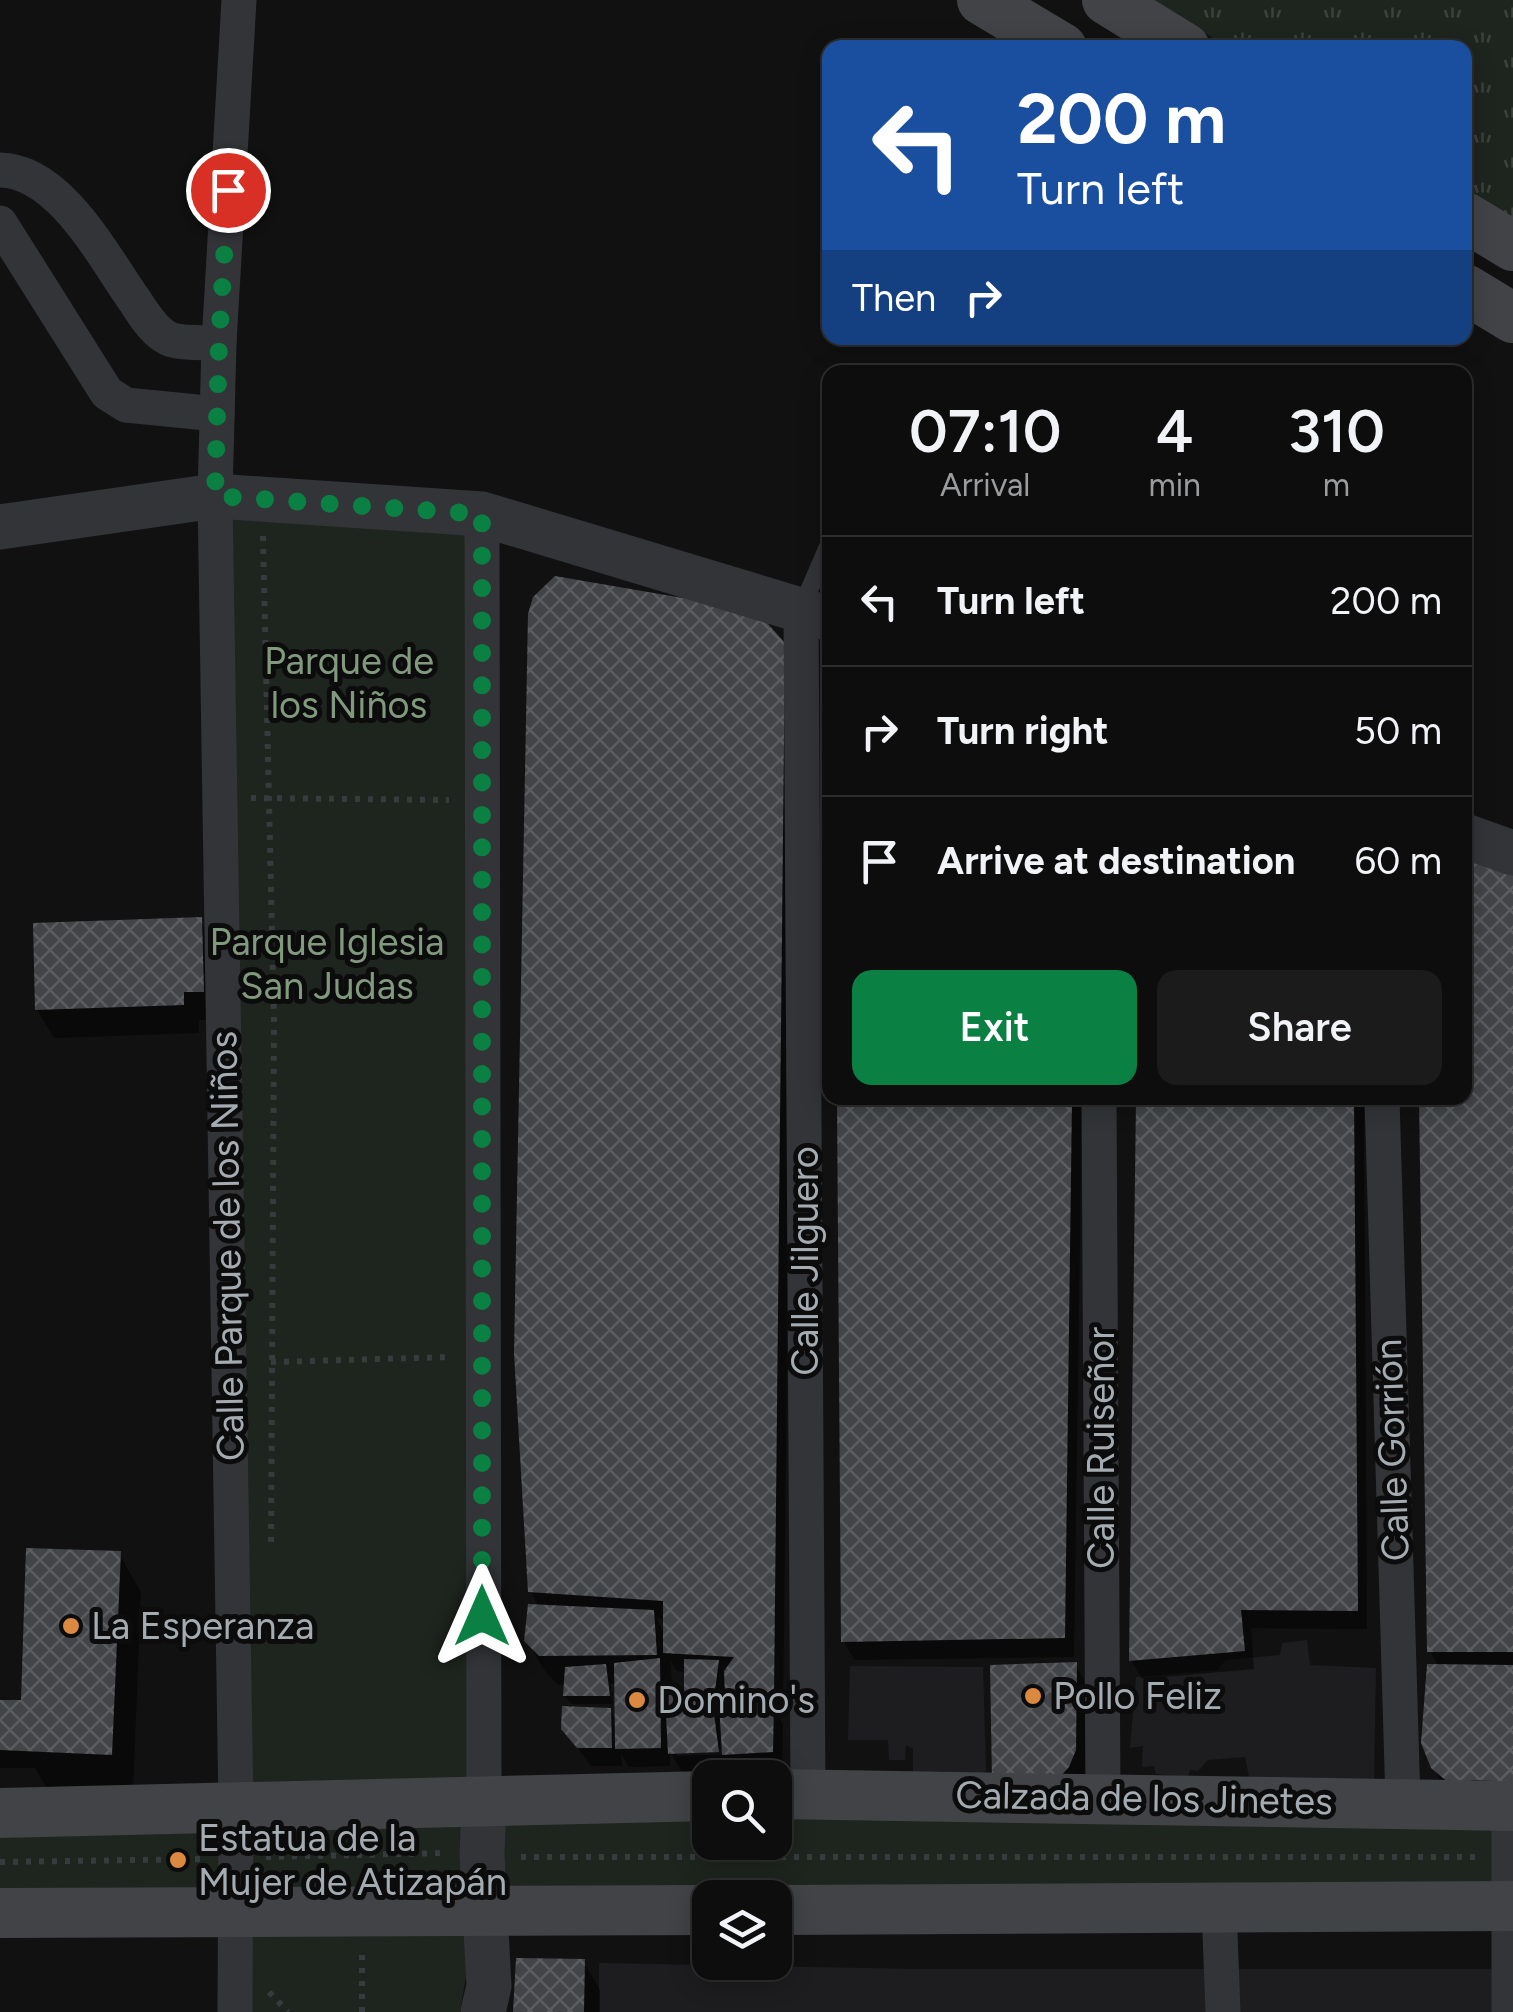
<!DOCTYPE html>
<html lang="en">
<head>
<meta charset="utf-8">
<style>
	:root { --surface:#0d0d0e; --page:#1b1b1c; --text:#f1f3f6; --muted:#9a9c9e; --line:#2d2d2e; --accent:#0b8043 }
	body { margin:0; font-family:Figtree,sans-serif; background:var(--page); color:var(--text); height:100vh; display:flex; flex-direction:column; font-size:38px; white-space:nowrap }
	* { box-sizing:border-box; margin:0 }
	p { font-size:32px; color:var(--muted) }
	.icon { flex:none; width:55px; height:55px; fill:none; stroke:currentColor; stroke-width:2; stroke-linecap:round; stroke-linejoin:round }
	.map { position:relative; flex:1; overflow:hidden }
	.details { position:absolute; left:822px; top:365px; width:650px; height:740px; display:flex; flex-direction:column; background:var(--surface); border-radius:20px; box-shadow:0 5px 25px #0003,0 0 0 2px var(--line) }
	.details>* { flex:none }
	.banner { position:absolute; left:822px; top:40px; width:650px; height:305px; border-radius:20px; box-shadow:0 5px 25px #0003,0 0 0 2px var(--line); background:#1a4fa0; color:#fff; overflow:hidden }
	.buttons { position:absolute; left:692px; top:1760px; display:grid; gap:20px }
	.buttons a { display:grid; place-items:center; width:100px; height:100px; border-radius:20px; background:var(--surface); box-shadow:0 5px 25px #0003,0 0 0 2px var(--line); font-size:50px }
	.pin { position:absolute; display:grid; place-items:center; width:85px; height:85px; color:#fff; margin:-42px; border:5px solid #fff; border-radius:50%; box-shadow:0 2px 10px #0007 }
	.me { position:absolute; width:110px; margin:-55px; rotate:0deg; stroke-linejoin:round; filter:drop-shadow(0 0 8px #0008) }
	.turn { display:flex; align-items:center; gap:35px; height:210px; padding:0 30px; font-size:45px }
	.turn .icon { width:130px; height:130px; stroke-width:2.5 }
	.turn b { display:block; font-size:70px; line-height:85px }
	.then { display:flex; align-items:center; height:95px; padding:0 30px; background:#0003; gap:20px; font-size:38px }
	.eta { display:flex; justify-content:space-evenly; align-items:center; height:170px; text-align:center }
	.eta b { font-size:60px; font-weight:600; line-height:70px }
	.button { display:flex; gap:20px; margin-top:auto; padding:20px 30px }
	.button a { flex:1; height:115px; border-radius:20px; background:var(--accent); color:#fff; font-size:40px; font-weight:600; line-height:115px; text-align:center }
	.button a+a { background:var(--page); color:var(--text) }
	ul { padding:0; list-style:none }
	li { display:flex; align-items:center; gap:30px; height:130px; padding:0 30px; border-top:2px solid var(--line) }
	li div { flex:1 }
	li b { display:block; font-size:38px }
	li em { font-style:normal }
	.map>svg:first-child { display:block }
</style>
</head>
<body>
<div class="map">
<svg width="1513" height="2012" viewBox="0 0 1513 2012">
	<defs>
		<pattern id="grass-tufts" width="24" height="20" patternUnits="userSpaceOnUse" patternTransform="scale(2.5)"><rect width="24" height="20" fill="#1e241e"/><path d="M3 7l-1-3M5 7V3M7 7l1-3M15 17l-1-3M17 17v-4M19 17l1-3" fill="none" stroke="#3c413c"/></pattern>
		<pattern id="building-cross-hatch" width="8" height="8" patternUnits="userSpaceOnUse" patternTransform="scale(2.5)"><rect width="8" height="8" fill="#434447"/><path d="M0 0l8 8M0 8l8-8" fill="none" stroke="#5b5c5f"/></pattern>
	</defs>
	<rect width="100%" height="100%" fill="#111112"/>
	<g fill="#1d1d1f">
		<path d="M1307 1640 1310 1665 1376 1668 1374 1781 1251 1787 1245 1757 1208 1760 1198 1771 1190 1770 1188 1777 1156 1774 1154 1766 1142 1767 1143 1746 1130 1748 1136 1677 1218 1670 1225 1660 1280 1655 1282 1643Z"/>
		<path d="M850 1666 983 1667 986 1771 974 1778 952 1784 945 1771 913 1774V1749L906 1745 905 1760H889L888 1740H848Z"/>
		<path d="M599 1963 917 1969H1513V2012H599Z"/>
	</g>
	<path fill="url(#grass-tufts)" d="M1150 0H1513V221L1465 192V48L1228 47Z"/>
	<g fill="#1e241e">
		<path d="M219 500 475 523 483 1910 238 1911Z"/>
		<path d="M775 1802 1513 1810V1906L710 1898 489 1907 490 1805 710 1803V1842H775Z"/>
		<path d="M233 1810 235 1911H0V1816Z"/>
		<path d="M243 1923 468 1930 469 1959 460 2012H247Z"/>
	</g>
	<g fill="#0007" fill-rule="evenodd">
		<path d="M795 665 783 1714H777L783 1724 782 1771 735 1773 726 1757 728 1770 682 1772 670 1752V1766L629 1767 621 1754 622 1766H591L563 1728 610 1710 617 1723V1684H610L613 1704H571L565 1696 566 1684 558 1685 544 1670 527 1640 539 1607 530 1591ZM656 1618 666 1619V1636ZM670 1660 677 1671 686 1672 687 1694 669 1698V1683H672ZM727 1694 734 1706H725ZM731 1749V1754L677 1756V1751Z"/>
		<path d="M1465 861 1513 877V1809L1450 1797 1433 1767 1439 1667 1430 1651 1422 1098H1465Z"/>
		<path d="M200 920 217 948 219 1020H199V1033L54 1038 37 1010Z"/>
		<path d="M840 1098H1082L1074 1657 854 1660 844 1641Z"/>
		<path d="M1138 1098H1364L1367 1629 1251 1628 1254 1669 1142 1679 1131 1660Z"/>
		<path d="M119 1554 141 1592 133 1792 46 1787 35 1768H0V1702L20 1703Z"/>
		<path d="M1075 1664 1092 1693 1091 1780 994 1781Z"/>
		<path d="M583 1961 600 1990V2012H516Z"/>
	</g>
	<g fill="url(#building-cross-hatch)">
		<path d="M555 576 741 608 761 616 785 643 774 1696H725L724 1671 734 1657 663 1653V1601L528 1592 514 1353 528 614 533 597Z"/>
		<path d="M1465 858 1513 875V1652H1427L1419 1098H1465Z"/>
		<path d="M202 917 204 992H184V1005L35 1010 33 923Z"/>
		<path d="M837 1098H1072L1065 1638 841 1642Z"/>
		<path d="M1136 1098H1354L1358 1611 1241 1610 1245 1651 1129 1661Z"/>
		<path d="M26 1548 121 1551 112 1755 0 1750V1700H21Z"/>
		<path d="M528 1604 654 1610 657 1655 539 1656 524 1641Z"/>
		<path d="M660 1658 661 1748 615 1749 614 1663Z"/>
		<path d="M684 1659 719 1660 713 1706 719 1752 668 1754 665 1696 684 1692Z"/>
		<path d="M1077 1662 1076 1750 1069 1767 1060 1777 992 1782 990 1665Z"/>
		<path d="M606 1664 610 1696H563L565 1667Z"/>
		<path d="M1427 1664 1513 1665V1782L1474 1780 1450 1784 1431 1768 1421 1743Z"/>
		<path d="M719 1703H774L773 1752 722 1755Z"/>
		<path d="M562 1706 611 1708 612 1748H577L561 1729Z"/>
		<path d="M516 1958 585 1959 584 2012H513Z"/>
	</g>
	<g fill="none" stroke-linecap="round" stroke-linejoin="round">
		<g stroke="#383b3d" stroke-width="6" stroke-dasharray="5 8" stroke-linecap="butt">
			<path d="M263 536 274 1022 271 1548"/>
			<path d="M251 798 449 800"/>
			<path d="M271 1362 451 1357"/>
			<path d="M266 1857 444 1853"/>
			<path d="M521 1857H1479"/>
			<path d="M0 1862 204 1859"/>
			<path d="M269 1992 288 2012"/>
			<path d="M362 2012V1953"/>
		</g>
		<path stroke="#323437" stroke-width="18" d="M801 609 830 542"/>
		<g stroke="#323437" stroke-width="35">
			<path d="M0 170C60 171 103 256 135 301 144 315 156 335 172 340 186 344 205 342 219 343"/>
			<path d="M0 223 107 393 126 405 217 414"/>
			<path d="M482 514 484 1802"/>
			<path d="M801 609 808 1793"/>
			<path d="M1099 1098 1103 1798"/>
			<path d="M1382 1098 1403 1802"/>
			<path d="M1219 1907 1223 2012"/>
			<path d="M235 2012 236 1808 215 496 219 343 239 0"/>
			<path d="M1509 2012V1806"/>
		</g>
		<g stroke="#323437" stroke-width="45">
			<path d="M0 527 215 496 482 514 830 619"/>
			<path d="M1465 836 1513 853"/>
			<path d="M483 2012 489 1986 482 1855 484 1802"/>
		</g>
		<g stroke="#414346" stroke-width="50">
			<path d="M982 0 1062 48"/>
			<path d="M1107 0 1185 48"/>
			<path d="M1465 217 1513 246"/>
			<path d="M1465 289 1513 318"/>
			<path d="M775 1794 1513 1806"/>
			<path d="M0 1813 710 1796"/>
			<path d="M775 1910 1513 1906"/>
			<path d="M0 1913 710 1910"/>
		</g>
	</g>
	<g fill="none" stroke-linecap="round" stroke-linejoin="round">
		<path stroke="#0b8043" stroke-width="18" stroke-dasharray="0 32.4" d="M228 190 219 343 215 496 482 514V1616"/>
	</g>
	<g fill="#db8840" stroke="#0c0c0d" stroke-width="4">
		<circle cx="71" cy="1626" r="10"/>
		<circle cx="1033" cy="1696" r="10"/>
		<circle cx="637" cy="1700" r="10"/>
		<circle cx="178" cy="1860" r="10"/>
	</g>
	<g text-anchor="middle" stroke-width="10" stroke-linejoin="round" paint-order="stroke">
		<g font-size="38" fill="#819a7d" stroke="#0c0c0d">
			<text x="349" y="674">Parque de<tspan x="349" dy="44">los Niños</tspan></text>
			<text x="327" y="955">Parque Iglesia<tspan x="327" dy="44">San Judas</tspan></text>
		</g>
		<g font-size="38" fill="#a4abb1" stroke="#0c0c0d">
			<text transform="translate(227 1246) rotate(-91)" y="13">Calle Parque de los Niños</text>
			<text transform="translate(805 1261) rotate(-90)" y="13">Calle Jilguero</text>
			<text transform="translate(1101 1448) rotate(-90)" y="13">Calle Ruiseñor</text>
			<text transform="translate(1392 1450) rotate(-92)" y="13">Calle Gorrión</text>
			<text transform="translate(1144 1798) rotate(1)" y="13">Calzada de los Jinetes</text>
		</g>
		<g font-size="38" fill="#a4abb1" stroke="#0c0c0d" text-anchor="start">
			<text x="91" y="1639">La Esperanza</text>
			<text x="1053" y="1709">Pollo Feliz</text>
			<text x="657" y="1713">Domino's</text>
			<text x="198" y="1851">Estatua de la<tspan x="198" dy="44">Mujer de Atizapán</tspan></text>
		</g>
	</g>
</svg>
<div class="buttons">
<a><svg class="icon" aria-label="search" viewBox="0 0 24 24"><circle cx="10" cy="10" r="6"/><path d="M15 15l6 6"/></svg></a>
<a><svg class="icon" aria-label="layers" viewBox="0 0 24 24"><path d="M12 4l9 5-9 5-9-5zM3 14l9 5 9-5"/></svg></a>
</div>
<div class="pin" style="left:228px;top:190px;background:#d93025"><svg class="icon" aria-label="arrive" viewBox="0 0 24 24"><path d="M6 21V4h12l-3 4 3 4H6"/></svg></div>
<svg class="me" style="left:482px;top:1616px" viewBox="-20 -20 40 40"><path d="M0-17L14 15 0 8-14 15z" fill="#0b8043" stroke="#fff" stroke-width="4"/></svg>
<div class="banner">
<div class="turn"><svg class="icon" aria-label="left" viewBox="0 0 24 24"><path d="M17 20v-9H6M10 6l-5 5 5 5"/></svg><div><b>200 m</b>Turn left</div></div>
<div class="then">Then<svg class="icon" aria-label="right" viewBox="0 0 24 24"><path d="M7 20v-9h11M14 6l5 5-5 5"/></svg></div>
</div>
<section class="details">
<div class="eta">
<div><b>07:10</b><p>Arrival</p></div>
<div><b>4</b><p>min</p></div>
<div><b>310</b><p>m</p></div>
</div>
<ul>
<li><svg class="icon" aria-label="left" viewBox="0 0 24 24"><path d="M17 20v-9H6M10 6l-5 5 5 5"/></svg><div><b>Turn left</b></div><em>200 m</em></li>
<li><svg class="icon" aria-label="right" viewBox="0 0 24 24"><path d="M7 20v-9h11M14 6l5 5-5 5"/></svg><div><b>Turn right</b></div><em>50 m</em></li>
<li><svg class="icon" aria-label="arrive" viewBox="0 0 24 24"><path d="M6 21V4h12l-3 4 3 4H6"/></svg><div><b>Arrive at destination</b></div><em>60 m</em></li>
</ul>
<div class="button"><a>Exit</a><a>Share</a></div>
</section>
</div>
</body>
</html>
